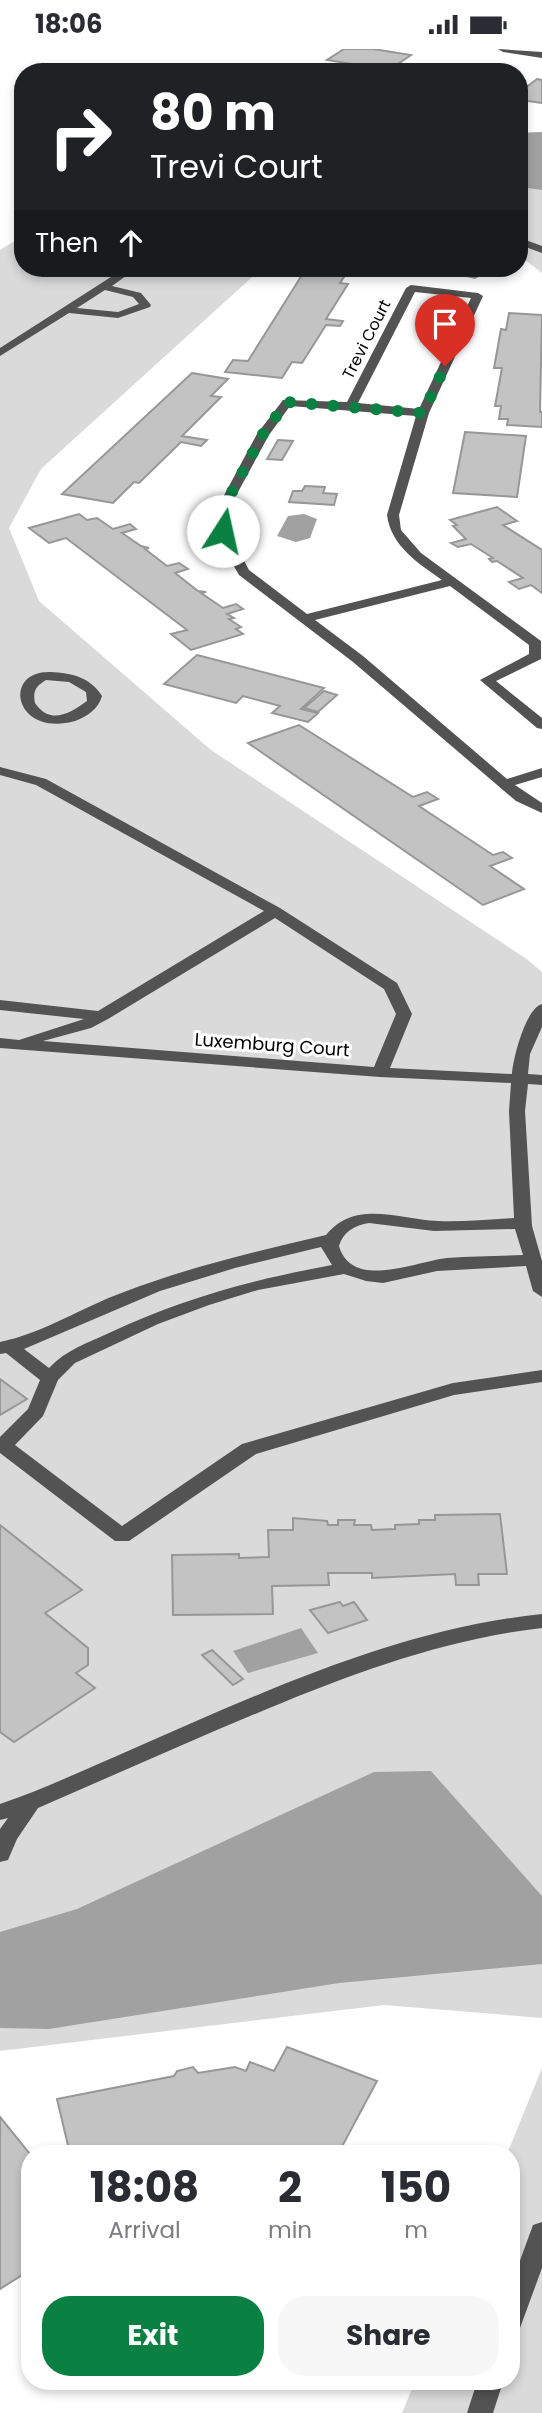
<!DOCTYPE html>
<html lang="en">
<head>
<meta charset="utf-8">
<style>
	:root { --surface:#fff; --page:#f7f7f7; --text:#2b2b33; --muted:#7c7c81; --accent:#0b8043 }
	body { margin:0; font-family:Poppins,sans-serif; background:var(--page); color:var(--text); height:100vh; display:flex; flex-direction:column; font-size:26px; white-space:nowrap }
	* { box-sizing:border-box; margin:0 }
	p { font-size:23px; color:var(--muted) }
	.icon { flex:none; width:38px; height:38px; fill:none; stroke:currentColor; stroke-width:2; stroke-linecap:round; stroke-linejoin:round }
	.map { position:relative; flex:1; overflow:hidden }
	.side { position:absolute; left:21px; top:2096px; width:499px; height:245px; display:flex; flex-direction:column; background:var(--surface); border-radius:28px; box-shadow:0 4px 10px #0003 }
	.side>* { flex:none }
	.hud { position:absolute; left:14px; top:14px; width:514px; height:214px; border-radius:28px; box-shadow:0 4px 10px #0003; background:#202124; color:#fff; overflow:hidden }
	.pin { position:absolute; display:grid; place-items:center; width:60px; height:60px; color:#fff; margin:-72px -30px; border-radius:50% 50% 50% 0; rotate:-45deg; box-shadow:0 0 7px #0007 }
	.pin .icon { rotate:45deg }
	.me { position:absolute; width:77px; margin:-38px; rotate:10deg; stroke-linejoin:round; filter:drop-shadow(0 0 5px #0008) }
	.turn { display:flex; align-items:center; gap:24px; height:147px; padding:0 21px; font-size:32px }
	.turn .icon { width:91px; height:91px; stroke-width:2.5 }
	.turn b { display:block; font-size:49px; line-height:60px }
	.then { display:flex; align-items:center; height:66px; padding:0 21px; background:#0003; gap:14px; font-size:26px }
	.eta { display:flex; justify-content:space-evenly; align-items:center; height:119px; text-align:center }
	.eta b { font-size:42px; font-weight:700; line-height:49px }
	.cta { display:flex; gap:14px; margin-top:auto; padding:14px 21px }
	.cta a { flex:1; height:80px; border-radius:28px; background:var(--accent); color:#fff; font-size:28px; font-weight:700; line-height:80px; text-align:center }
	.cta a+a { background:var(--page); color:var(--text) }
	.status { display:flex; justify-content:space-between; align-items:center; height:49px; padding:0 35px; background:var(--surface); direction:ltr }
	.status svg { height:19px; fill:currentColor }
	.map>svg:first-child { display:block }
</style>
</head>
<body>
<div class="status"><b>18:06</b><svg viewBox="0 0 49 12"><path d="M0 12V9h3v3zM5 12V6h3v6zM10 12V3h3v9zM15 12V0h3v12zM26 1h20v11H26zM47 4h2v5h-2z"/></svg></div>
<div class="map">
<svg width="542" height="2364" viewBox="0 0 542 2364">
	<rect width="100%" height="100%" fill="#fff"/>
	<g fill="#dadada">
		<path d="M542 83V224L520 207V84Z"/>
		<path d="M23 187V219H262L41 420 9 479 39 552 211 701 528 911 542 923V1969L384 1956 0 2002V201Z"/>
		<path d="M542 2019V2364H402L415 2333H511V2105H507Z"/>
	</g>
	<g fill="#a1a1a1">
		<path d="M542 83V141L520 138V84Z"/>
		<path d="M304 465 317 470 310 489 296 493 277 487 288 467Z"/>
		<path d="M301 1579 318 1604 248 1624 233 1602Z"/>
		<path d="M431 1722 542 1847V1915L339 1934 49 1980 0 1979V1883L77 1860 374 1723Z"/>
	</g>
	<g fill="#c3c3c3" stroke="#979797" stroke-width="2">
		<path d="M344 0H373L411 6 389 21 327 11Z"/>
		<path d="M413 15 442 20 438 23H402Z"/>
		<path d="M537 30 542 31V54L520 51V43Z"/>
		<path d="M296 219H350L340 234 348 235 326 270 343 272 340 277 326 276 302 314 292 313 282 329 225 323 233 311 248 312 302 226H292Z"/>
		<path d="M432 219H491L475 229Z"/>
		<path d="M509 264 542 266 540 363H542V378L507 376 508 370H499L501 357H495L502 319H494L501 280 506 281Z"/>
		<path d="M192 324 228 330 211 347 221 348 182 387 207 391 201 397 181 393 139 434 134 433 113 454 62 445Z"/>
		<path d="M465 383 526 387 517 448 453 444Z"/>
		<path d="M278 391 293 392 282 411 267 410Z"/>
		<path d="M305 437 325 438 323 444 337 445 334 456 289 453 293 442H302Z"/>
		<path d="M497 458 517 472 503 476 542 501V544L531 536 519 540 509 533 523 529 497 512 492 513 489 510 493 509 471 495 458 498 451 494 466 490 453 477 457 476 450 471Z"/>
		<path d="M79 465 87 471 97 469 113 480 130 475 136 480 122 484 141 497 149 499 145 500 167 517 179 514 188 520 175 524 198 542 206 543 201 544 223 559 236 555 243 560 227 565 234 569 229 570 241 578 236 580 243 585 191 601 171 585 187 581 66 489 49 494 29 479Z"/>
		<path d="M197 606 324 639 301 660 318 664 308 673 272 664 280 657 243 647 236 654 164 635Z"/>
		<path d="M324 642 337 646 318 663 304 659Z"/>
		<path d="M299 676 413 748 427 743 438 750 419 757 493 806 503 803 512 809 490 817 524 840 483 856 248 694Z"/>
		<path d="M0 1330 27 1350 0 1366Z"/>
		<path d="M500 1465 507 1525H478L479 1536H456L455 1525 372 1529V1524H328L329 1536 272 1537 273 1565 173 1566 172 1506 239 1505V1509L269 1508 268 1481H293V1469L327 1472 328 1476H338V1471H355L354 1476H371L372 1481 395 1480V1476L419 1475V1471H435V1466Z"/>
		<path d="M0 1476 82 1541 45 1564 88 1599V1616L76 1624 95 1639 14 1693 0 1683Z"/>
		<path d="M340 1553 343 1557 354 1553 367 1571 328 1584 310 1561Z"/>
		<path d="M212 1601 243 1630 233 1636 202 1606Z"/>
		<path d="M287 1998 377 2032 338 2105H70L57 2050 174 2027 177 2022 193 2018 198 2024 235 2018 246 2022 250 2013 274 2022Z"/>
		<path d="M0 2068 30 2105V2221L0 2240Z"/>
	</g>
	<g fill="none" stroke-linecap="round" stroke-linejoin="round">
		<g fill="#535353" fill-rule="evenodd">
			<path d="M498 0 542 3V9L503 3Z"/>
			<path d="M520 189 542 197V204L520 196Z"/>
			<path d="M125 219H137L112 237 141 244 151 256 150 258 118 269 69 264 0 307V299ZM105 241 133 248 139 255 118 263 77 259Z"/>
			<path d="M411 236 478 244 483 247 429 364 399 466 401 481 421 504 541 592V610L496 632 542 669V680L537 679 480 631 529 605V596L450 537 315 571 363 607 507 730 542 719V728L515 736 542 754V764L516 752 353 613 239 526 225 502 217 483 214 465 257 385 283 351 347 353 406 239ZM415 243 471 249 419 360 358 354ZM290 357 416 367 387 466C391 497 418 514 442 531L307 565 249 521 229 483 226 465 269 386Z"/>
			<path d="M50 623C72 624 90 628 102 647 99 659 87 668 75 672 15 689 1 622 50 623ZM46 631 69 633 86 643 87 652C69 665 50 676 35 654 33 642 35 638 46 631Z"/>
			<path d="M0 718 46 730 280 859 397 934 412 965 390 1019 512 1025C513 1009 526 959 542 955V978L530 1005 528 1025 542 1026V1036L528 1035 525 1062 532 1177 542 1212V1248L533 1242 526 1217 437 1222 383 1234 366 1232 344 1225 258 1241 209 1256 158 1275 75 1314 58 1331 43 1367 15 1396 122 1477 242 1395 453 1334 542 1321V1333L454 1346 256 1405 129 1492H115L0 1404V1388L28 1360 40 1331 6 1304 0 1305V1293C44 1284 82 1258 124 1243 189 1218 258 1202 326 1186 355 1150 398 1170 438 1172 463 1173 489 1170 514 1169L509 1062 511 1034 380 1028 0 999V989L19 991 84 970 0 961V951L98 962 264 862 36 736 0 726ZM275 869 384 940 396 965 374 1018 43 992 91 979 108 970ZM369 1174 434 1182 515 1180 523 1206C497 1207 472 1207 447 1209 417 1212 352 1242 339 1197 343 1183 355 1176 369 1174ZM321 1198 332 1216C251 1231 184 1249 109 1284 87 1294 66 1301 49 1319L24 1300 160 1242 235 1219Z"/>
			<path d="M542 1565V1579C446 1590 356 1623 267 1660 190 1692 114 1726 38 1759L17 1790 8 1811 0 1813V1780L8 1769 0 1771V1755C44 1740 86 1720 128 1702 261 1644 397 1580 542 1565Z"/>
			<path d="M542 2173V2219L520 2279 511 2282V2236L533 2176Z"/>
			<path d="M477 2333H503L493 2364H467Z"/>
		</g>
	</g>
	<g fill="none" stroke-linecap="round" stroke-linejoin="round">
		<path stroke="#0b8043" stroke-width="12" stroke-dasharray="0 21.6" d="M223 482 220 465 263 385 287 353 423 364 445 317"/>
	</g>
	<g text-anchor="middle" stroke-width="6" stroke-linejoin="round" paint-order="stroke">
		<g font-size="16" fill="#000" stroke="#fff">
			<text transform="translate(366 290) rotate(-63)" y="6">Trevi Court</text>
		</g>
		<g font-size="18" fill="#000" stroke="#fff">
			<text transform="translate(272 996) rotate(4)" y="6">Luxemburg Court</text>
		</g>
	</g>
</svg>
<div class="pin" style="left:445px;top:317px;background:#d93025"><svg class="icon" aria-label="arrive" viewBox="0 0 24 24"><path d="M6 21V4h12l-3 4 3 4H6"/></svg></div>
<svg class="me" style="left:223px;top:482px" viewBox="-20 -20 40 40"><circle r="19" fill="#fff"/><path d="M0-13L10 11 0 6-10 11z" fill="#0b8043"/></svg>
<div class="hud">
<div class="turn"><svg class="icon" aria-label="right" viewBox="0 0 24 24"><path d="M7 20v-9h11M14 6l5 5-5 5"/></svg><div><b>80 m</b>Trevi Court</div></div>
<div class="then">Then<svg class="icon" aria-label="ahead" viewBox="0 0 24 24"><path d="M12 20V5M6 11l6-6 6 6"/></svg></div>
</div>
<section class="side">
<div class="eta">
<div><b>18:08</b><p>Arrival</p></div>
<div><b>2</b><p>min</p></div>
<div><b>150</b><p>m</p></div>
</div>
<div class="cta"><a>Exit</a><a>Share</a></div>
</section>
</div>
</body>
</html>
